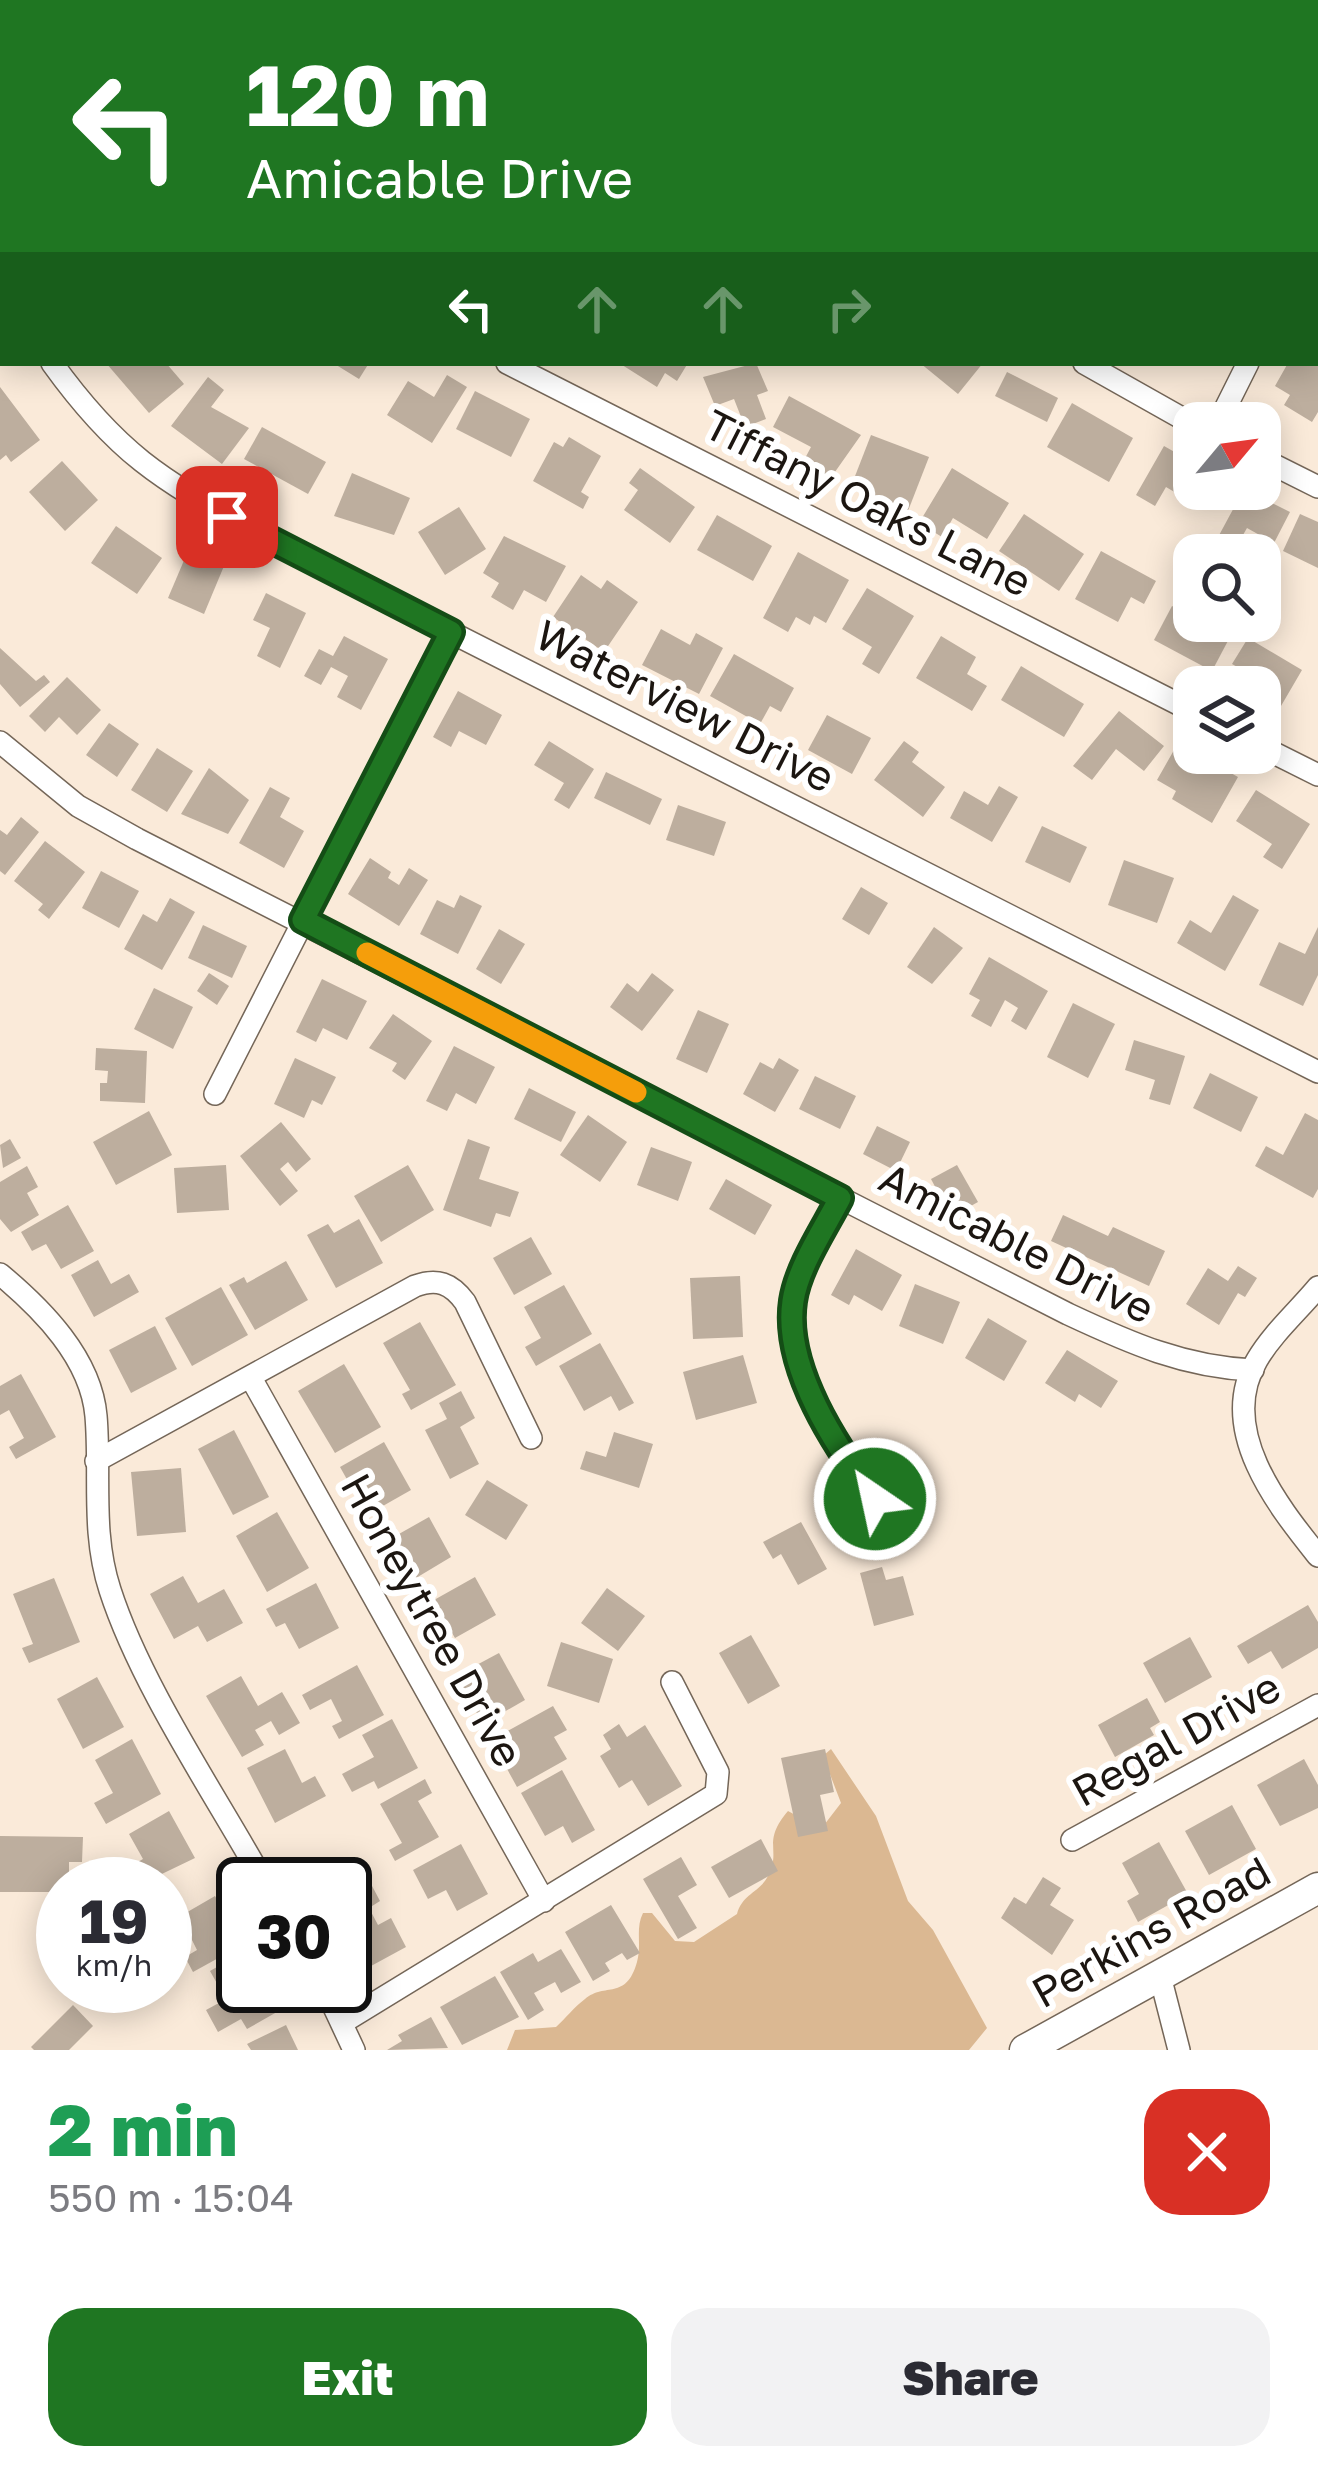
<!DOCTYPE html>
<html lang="en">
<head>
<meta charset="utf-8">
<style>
	:root { --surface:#fff; --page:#f2f2f3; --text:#2b2b33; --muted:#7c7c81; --accent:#1f7622 }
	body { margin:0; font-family:"Golos Text",sans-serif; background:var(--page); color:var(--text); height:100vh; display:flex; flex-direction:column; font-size:45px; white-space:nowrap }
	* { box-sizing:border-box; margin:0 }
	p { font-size:39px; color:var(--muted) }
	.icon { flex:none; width:66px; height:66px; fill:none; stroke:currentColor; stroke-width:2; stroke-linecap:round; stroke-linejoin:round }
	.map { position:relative; height:2050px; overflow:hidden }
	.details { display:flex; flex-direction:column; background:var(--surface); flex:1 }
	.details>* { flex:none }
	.hud { position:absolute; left:0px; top:0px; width:1320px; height:366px; box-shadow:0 6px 30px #0003; background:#1f7622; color:#fff; overflow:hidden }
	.needle { width:78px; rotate:61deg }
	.controls { position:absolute; left:1173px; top:402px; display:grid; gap:24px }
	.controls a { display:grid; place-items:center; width:108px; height:108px; border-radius:24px; background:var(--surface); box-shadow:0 6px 30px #0003; font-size:60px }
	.speed { position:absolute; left:36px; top:1857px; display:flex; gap:24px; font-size:60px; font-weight:700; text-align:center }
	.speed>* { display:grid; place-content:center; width:156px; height:156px; border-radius:50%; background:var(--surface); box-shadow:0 6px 30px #0003; line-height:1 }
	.speed small { font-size:30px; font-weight:400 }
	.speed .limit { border:6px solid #111; border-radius:18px; background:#fff; color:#111 }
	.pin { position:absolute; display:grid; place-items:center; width:102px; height:102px; color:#fff; margin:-51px; border-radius:24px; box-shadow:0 6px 18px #0006 }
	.me { position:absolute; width:132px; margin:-66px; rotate:326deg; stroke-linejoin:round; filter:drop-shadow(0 0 9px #0008) }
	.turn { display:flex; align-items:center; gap:42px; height:252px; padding:0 48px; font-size:54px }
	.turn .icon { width:156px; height:156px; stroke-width:2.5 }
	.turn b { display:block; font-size:84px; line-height:102px }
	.lanes { display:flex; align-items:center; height:114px; padding:0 48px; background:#0003; justify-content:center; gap:60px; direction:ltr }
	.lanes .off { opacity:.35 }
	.round { display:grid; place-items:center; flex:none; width:126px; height:126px; border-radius:36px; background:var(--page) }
	.overview { display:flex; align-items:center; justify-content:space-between; height:204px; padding:0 48px }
	h1 { font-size:72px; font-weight:800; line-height:90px; color:#1e9e55 }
	.action { display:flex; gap:24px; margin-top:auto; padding:24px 48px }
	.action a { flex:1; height:138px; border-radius:36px; background:var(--accent); color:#fff; font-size:48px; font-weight:800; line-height:138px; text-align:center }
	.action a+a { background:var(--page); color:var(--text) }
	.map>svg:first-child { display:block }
</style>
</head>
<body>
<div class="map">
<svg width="1318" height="2050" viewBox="0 0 1318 2050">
	<rect width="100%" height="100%" fill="#faead9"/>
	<path fill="#dbb892" d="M831 1749 876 1816 908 1901 933 1930 987 2028 969 2050H507L515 2030 556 2027C566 2018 574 2007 585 1999 605 1982 626 2001 637 1962 642 1944 635 1929 643 1913H652L675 1941 694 1942 737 1914C742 1894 760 1892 768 1876 782 1849 761 1843 788 1811L821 1829 841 1803 823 1756Z"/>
	<g fill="#bdae9e">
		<path d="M106 363H166L184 384 149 413Z"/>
		<path d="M333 363H369L359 379Z"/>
		<path d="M619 363H688L677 381 665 373 657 387Z"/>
		<path d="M756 363 768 391 757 395 766 419 745 427 734 399 715 406 703 377Z"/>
		<path d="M920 363H983L958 394Z"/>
		<path d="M1288 363H1318V412L1312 422 1284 405 1290 395 1275 386Z"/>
		<path d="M1007 372 1058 398 1047 422 995 396Z"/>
		<path d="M447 375 467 387 432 443 387 415 408 381 434 397Z"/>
		<path d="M208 377 224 390 211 407 249 428 222 464 171 426Z"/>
		<path d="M0 387 40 440 11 462 6 455 0 460Z"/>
		<path d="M475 391 530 419 511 457 456 429Z"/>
		<path d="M789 396 861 435 830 479 802 464 811 447 773 427Z"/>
		<path d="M1072 403 1133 438 1109 482 1047 447Z"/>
		<path d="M262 427 326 462 308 494 244 459Z"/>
		<path d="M871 435 929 457 908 511 850 489Z"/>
		<path d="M569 437 601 456 581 492 589 497 583 509 533 481 554 442 563 447Z"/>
		<path d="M1164 446 1194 463V489H1208L1198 506 1166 487 1155 506 1136 495Z"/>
		<path d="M62 461 98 500 65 531 29 492Z"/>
		<path d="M640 468 695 507 670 543 624 510 638 490 629 483Z"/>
		<path d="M952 468 1009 503 987 539 953 518 942 537 919 523Z"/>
		<path d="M352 473 410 498 394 535 334 516Z"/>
		<path d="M1244 489 1290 512 1274 543 1247 528 1235 549 1217 539Z"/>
		<path d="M459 507 486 549 445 575 418 532Z"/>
		<path d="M1024 514 1084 554 1059 591 999 551Z"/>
		<path d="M1300 514 1318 522V568L1283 551Z"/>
		<path d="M717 515 772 546 753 581 697 550Z"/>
		<path d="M116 526 162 558 137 594 91 563Z"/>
		<path d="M504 536 566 566 546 602 524 590 513 610 491 597 499 583 483 573Z"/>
		<path d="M188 551 224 566 204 614 168 598Z"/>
		<path d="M1101 551 1156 581 1144 604 1131 597 1118 622 1075 599Z"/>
		<path d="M798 552 849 580 826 623 814 616 810 625 796 617 788 632 763 618Z"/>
		<path d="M581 575 601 589 607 580 638 602 604 652 553 617Z"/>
		<path d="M867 588 914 616 879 674 862 664 872 647 842 629Z"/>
		<path d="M266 593 306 613 280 668 257 656 270 628 253 620Z"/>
		<path d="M1172 606 1230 637 1212 671 1154 640Z"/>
		<path d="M661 629 690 645 696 633 723 648 699 694 642 665Z"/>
		<path d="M344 636 388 659 361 710 337 697 348 676 331 667 321 685 304 676 319 649 333 656Z"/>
		<path d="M941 636 976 657 967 674 987 686 972 711 916 678Z"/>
		<path d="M1248 638 1302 670 1281 706 1260 693V687L1241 682 1246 672 1232 664Z"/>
		<path d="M0 648 36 681 44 675 50 682 20 707 0 684Z"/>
		<path d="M734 654 794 688 781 712 770 706 760 724 710 696Z"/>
		<path d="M1021 666 1084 704 1064 737 1001 700Z"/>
		<path d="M67 677 101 710 77 735 59 717 45 732 29 716Z"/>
		<path d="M458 691 502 715 486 745 459 731 451 747 433 737Z"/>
		<path d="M1119 711 1164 746 1144 771 1116 749 1092 780 1073 766Z"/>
		<path d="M827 715 871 738 852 774 808 750Z"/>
		<path d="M109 723 139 744 117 777 86 755Z"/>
		<path d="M549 741 594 769 569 809 554 800 564 783 534 765Z"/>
		<path d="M904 741 919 752 912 762 945 787 923 817 874 780Z"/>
		<path d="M1178 743 1238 777 1212 823 1172 799 1176 791 1157 780Z"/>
		<path d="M157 748 193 771 167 812 131 790Z"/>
		<path d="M209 768 249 800 228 834 181 814Z"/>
		<path d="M606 772 662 799 650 825 594 798Z"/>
		<path d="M999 786 1018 797 992 842 950 818 964 791 988 805Z"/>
		<path d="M270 787 290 798 280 817 304 831 284 868 239 843Z"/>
		<path d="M1256 790 1310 824 1282 869 1263 857 1272 844 1236 821Z"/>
		<path d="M678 805 726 822 714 856 666 840Z"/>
		<path d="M21 817 39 832 5 875 0 871V830L7 835Z"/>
		<path d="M1042 826 1087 847 1070 883 1025 862Z"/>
		<path d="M45 841 85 872 49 919 38 910 43 904 14 881Z"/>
		<path d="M370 858 391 872 388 878 399 885 409 868 428 880 399 926 348 894Z"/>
		<path d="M1124 860 1174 878 1157 923 1108 905Z"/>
		<path d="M101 871 139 891 119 928 82 908Z"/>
		<path d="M861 887 888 903 869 935 842 919Z"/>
		<path d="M460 895 482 906 458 954 420 934 437 900 454 908Z"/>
		<path d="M1233 895 1259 910 1225 971 1177 943 1190 920 1211 933Z"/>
		<path d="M170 898 195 912 162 970 124 949 143 914 157 922Z"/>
		<path d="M203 925 247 946 232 978 188 958Z"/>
		<path d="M934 927 963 948 932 984 907 967Z"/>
		<path d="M1318 927V975L1303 1006 1259 985 1279 942 1305 954Z"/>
		<path d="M499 929 525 944 501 984 476 969Z"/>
		<path d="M989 957 1048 991 1026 1030 1011 1021 1018 1008 1005 1000 991 1027 971 1016 980 1000 969 994Z"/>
		<path d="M209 973 229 986 217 1005 197 991Z"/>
		<path d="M652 973 674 990 642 1031 610 1007 627 983 638 992Z"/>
		<path d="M322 979 367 1001 347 1040 323 1028 316 1042 296 1032Z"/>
		<path d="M154 988 193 1007 173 1049 134 1029Z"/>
		<path d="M1073 1003 1115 1024 1088 1078 1047 1057Z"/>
		<path d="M698 1010 729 1024 707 1073 676 1059Z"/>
		<path d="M393 1014 432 1041 405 1080 392 1071 397 1063 369 1048Z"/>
		<path d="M1134 1040 1185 1056 1170 1105 1149 1099 1155 1080 1125 1070Z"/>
		<path d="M454 1046 495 1067 476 1104 456 1093 447 1111 426 1101Z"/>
		<path d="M96 1048 147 1051 145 1103 100 1101V1083H107L108 1071 95 1070Z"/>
		<path d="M295 1058 336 1077 322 1105 312 1100 304 1118 274 1104Z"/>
		<path d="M779 1058 799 1070 775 1112 743 1094 760 1062 773 1069Z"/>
		<path d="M1210 1073 1258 1097 1241 1132 1193 1108Z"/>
		<path d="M815 1076 856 1096 840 1129 799 1109Z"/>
		<path d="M529 1088 576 1112 561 1142 514 1119Z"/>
		<path d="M149 1111 172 1155 116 1185 93 1142Z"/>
		<path d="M1305 1113 1318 1120V1189L1313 1198 1255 1166 1266 1146 1283 1155Z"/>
		<path d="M588 1115 627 1142 600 1182 560 1155Z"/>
		<path d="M281 1122 311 1159 296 1172 288 1162 280 1169 298 1191 280 1206 240 1156Z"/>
		<path d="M877 1126 910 1142 896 1171 863 1154Z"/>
		<path d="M10 1139 21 1158 3 1168 0 1145Z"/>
		<path d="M468 1139 490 1147 479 1179 519 1192 510 1217 496 1213 491 1227 443 1210Z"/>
		<path d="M651 1147 692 1162 678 1201 637 1185Z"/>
		<path d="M226 1165 229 1210 177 1213 174 1168Z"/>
		<path d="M408 1165 434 1210 381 1242 354 1196Z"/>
		<path d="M957 1165 978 1202 951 1217 931 1179Z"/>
		<path d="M27 1166 38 1187 27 1193 39 1215 11 1232 0 1219V1182Z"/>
		<path d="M726 1179 772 1205 755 1235 709 1209Z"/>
		<path d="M68 1205 94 1251 61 1269 46 1244 32 1251 21 1232Z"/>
		<path d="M1063 1215 1108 1236 1113 1227 1165 1251 1149 1286 1051 1241Z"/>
		<path d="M359 1219 383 1263 336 1288 307 1235 328 1224 334 1233Z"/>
		<path d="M531 1237 552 1274 514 1295 493 1258Z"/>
		<path d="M856 1249 902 1275 882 1311 854 1295 849 1305 831 1295Z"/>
		<path d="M98 1260 111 1284 129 1274 139 1292 94 1317 71 1275Z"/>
		<path d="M286 1261 308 1300 255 1330 229 1285 244 1277 247 1283Z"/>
		<path d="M1238 1266 1257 1278 1245 1297 1238 1293 1219 1325 1186 1304 1208 1268 1228 1281Z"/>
		<path d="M740 1276 743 1337 693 1339 690 1278Z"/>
		<path d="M915 1284 960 1302 943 1344 899 1326Z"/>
		<path d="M564 1285 592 1334 536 1366 525 1347 541 1338 524 1307Z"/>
		<path d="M221 1287 248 1335 192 1366 165 1318Z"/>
		<path d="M988 1318 1027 1341 1004 1381 965 1358Z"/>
		<path d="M420 1322 456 1385 411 1410 402 1394 410 1390 383 1343Z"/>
		<path d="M155 1326 177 1369 131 1393 109 1350Z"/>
		<path d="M600 1343 634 1403 619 1411 611 1396 584 1411 559 1366Z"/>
		<path d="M1067 1350 1118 1381 1101 1408 1079 1394 1075 1402 1045 1383Z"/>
		<path d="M743 1355 757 1403 696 1420 683 1372Z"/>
		<path d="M344 1364 381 1427 335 1453 298 1391Z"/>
		<path d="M21 1374 56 1437 16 1459 9 1447 24 1438 9 1410 0 1415V1386Z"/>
		<path d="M461 1391 475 1418 460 1427 479 1464 450 1479 425 1430 447 1419 439 1403Z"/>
		<path d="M234 1430 269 1497 233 1515 198 1449Z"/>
		<path d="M614 1432 653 1444 639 1488 580 1469 586 1451 606 1457Z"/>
		<path d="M384 1442 411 1490 367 1515 340 1467Z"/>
		<path d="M181 1468 186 1532 137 1536 131 1472Z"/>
		<path d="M487 1480 528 1505 506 1540 465 1515Z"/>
		<path d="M277 1512 309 1568 267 1592 236 1536Z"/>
		<path d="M429 1517 451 1557 416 1578 402 1554 393 1560 383 1543Z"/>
		<path d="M801 1522 827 1569 798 1585 781 1554 773 1559 763 1542Z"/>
		<path d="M882 1567 886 1580 903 1576 914 1615 874 1626 860 1573Z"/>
		<path d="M183 1576 198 1603 224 1589 243 1623 207 1642 198 1626 174 1639 150 1594Z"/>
		<path d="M475 1577 496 1615 455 1638 443 1618 428 1626 418 1609Z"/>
		<path d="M54 1578 80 1642 29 1663 22 1648 33 1644 13 1594Z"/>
		<path d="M316 1583 339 1628 299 1649 285 1623 276 1627 266 1609Z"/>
		<path d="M607 1588 645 1616 618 1651 581 1623Z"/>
		<path d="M1308 1605 1318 1622V1648L1282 1669 1271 1651 1248 1664 1237 1646Z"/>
		<path d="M751 1635 780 1686 748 1704 719 1653Z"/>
		<path d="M1190 1637 1212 1677 1165 1703 1143 1663Z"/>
		<path d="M561 1642 613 1659 599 1703 547 1686Z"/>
		<path d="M499 1653 525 1700 483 1724 456 1676Z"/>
		<path d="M357 1665 384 1715 339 1739 332 1726 342 1721 331 1699 310 1710 302 1695Z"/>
		<path d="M241 1676 258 1706 282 1692 300 1723 279 1735 271 1721 255 1730 264 1745 242 1757 206 1696Z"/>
		<path d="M97 1677 124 1727 83 1749 57 1699Z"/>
		<path d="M1147 1698 1160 1722 1150 1728 1154 1735 1115 1757 1098 1725Z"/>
		<path d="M553 1706 567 1730 554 1737 567 1759 517 1787 491 1740Z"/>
		<path d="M392 1719 418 1768 378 1789 374 1781 352 1792 342 1774 374 1757 362 1735Z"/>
		<path d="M619 1724 627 1737 645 1725 682 1786 648 1806 632 1780 619 1788 600 1756 611 1749 603 1735Z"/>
		<path d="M132 1739 161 1794 106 1824 94 1803 113 1793 95 1760Z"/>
		<path d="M285 1749 302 1783 315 1776 326 1796 275 1823 247 1768Z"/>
		<path d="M825 1749 834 1792 820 1795 828 1831 798 1837 781 1758Z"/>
		<path d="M1304 1759 1318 1785V1808L1280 1826 1257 1785Z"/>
		<path d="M562 1770 595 1830 572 1843 563 1826 545 1836 521 1793Z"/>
		<path d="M425 1779 432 1793 418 1801 439 1837 395 1861 389 1850 402 1843 380 1804Z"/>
		<path d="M1232 1805 1256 1849 1209 1875 1185 1831Z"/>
		<path d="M169 1811 195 1858 141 1884 131 1866 143 1859 129 1834Z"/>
		<path d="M0 1836 83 1837 82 1862H69V1884H63V1892H0Z"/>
		<path d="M761 1839 778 1871 729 1898 711 1867Z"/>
		<path d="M1159 1842 1188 1894 1138 1922 1127 1901 1139 1894 1122 1863Z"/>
		<path d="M461 1844 488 1894 457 1911 446 1890 428 1899 413 1870Z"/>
		<path d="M681 1857 697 1885 678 1896 697 1928 678 1939 643 1879Z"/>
		<path d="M1043 1877 1061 1888 1050 1905 1074 1920 1052 1955 1001 1918 1014 1897 1026 1904Z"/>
		<path d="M371 1884 380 1901 369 1908 378 1925 391 1918 406 1947 360 1972 345 1945V1899Z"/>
		<path d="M215 1896 242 1945 193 1972 185 1957 197 1950 190 1936 174 1944 165 1925Z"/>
		<path d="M611 1905 640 1953 627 1960 622 1953 605 1963 610 1971 593 1981 565 1932Z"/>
		<path d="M561 1949 581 1982 561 1993 555 1982 534 1993 544 2010 528 2020 500 1972 533 1953 538 1962Z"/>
		<path d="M243 1952V1986H272L284 2008 247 2029 241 2019 218 2032 206 2010 239 1992 232 1980 219 1987 210 1971Z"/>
		<path d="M495 1976 519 2017 462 2045 440 2007Z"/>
		<path d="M73 2005 93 2026 69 2050H34L31 2047Z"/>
		<path d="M431 2017 448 2048 387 2050 402 2041 398 2035Z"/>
		<path d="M286 2025 298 2050H251L247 2044Z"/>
	</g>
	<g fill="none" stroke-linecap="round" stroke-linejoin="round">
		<g stroke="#746658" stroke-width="24">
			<g id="minor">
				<path d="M148 0 149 3"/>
				<path d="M0 273 3 278"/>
				<path d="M52 363C121 459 165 481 265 538L1318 1072"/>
				<path d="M507 363 1194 712"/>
				<path d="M1084 363 1194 425"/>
				<path d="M1218 423 1248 363"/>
				<path d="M1260 458 1318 487"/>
				<path d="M0 742 78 806 137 839 1068 1314C1130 1343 1184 1367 1253 1370"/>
				<path d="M1260 746 1318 775"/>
				<path d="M215 1094 451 632"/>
				<path d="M840 1197C824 1229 798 1266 793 1301 783 1368 837 1448 875 1499"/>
				<path d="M0 1274C42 1309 91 1358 96 1416 101 1474 91 1532 110 1590 141 1686 215 1794 265 1884"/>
				<path d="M1318 1287C1298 1311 1272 1334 1257 1360 1216 1429 1278 1506 1318 1556"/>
				<path d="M251 1378 544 1901"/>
				<path d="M96 1461 415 1286C437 1278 451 1283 465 1302L531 1438"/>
				<path d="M1072 1840 1318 1705"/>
				<path d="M1160 1976 1179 2050"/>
				<path d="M324 1986 354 2050"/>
				<path d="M345 2021 716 1794 718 1772 672 1682"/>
			</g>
		</g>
		<g stroke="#746658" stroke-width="33">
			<path id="secondary" d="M1025 2050 1318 1888"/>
		</g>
		<use href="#minor" stroke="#fff" stroke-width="21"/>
		<use href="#secondary" stroke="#fff" stroke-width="30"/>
	</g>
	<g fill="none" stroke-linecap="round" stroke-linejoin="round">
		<g stroke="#144d16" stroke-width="30">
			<path id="route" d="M227 517 451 632 303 920 840 1198C824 1229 798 1267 793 1301 783 1368 837 1448 875 1499"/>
		</g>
		<use href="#route" stroke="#1f7622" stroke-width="21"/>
		<path stroke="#f59e0b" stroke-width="21" d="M367 953 636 1092"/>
	</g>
	<g text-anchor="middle" stroke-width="12" stroke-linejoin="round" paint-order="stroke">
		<g font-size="42" fill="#1c1611" stroke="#fff">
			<text transform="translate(868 503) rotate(27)" y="15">Tiffany Oaks Lane</text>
			<text transform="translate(685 706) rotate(27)" y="15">Waterview Drive</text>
			<text transform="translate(1017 1243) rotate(27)" y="15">Amicable Drive</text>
			<text transform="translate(432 1620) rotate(61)" y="15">Honeytree Drive</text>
			<text transform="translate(1176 1739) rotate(-29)" y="15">Regal Drive</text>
			<text transform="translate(1151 1932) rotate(-29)" y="15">Perkins Road</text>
		</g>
	</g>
</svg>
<div class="controls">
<a><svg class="needle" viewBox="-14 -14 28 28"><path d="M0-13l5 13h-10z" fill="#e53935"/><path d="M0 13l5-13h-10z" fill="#7c7c81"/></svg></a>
<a><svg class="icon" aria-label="search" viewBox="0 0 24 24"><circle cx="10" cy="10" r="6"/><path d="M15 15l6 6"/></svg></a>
<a><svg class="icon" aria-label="layers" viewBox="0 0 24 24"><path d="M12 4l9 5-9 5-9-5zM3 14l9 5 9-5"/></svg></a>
</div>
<div class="speed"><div>19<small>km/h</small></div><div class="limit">30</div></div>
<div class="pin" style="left:227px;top:517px;background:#d93025"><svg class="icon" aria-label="arrive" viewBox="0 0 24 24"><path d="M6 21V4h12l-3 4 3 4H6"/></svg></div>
<svg class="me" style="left:875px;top:1499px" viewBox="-20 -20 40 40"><circle r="17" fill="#1f7622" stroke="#fff" stroke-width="3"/><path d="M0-11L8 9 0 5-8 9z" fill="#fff"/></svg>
<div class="hud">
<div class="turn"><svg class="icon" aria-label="left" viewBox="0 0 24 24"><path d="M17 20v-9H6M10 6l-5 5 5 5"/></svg><div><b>120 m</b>Amicable Drive</div></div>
<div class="lanes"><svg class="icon" aria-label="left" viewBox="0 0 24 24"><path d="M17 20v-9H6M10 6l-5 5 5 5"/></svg><svg class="icon off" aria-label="ahead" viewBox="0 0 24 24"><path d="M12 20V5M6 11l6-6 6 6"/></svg><svg class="icon off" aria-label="ahead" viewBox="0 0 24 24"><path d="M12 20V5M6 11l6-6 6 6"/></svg><svg class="icon off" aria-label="right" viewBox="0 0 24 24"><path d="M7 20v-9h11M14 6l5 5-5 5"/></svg></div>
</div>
</div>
<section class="details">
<div class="overview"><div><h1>2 min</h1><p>550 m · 15:04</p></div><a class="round" style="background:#d93025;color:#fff"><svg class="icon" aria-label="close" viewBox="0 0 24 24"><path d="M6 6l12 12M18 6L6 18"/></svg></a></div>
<div class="action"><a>Exit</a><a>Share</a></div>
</section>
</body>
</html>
